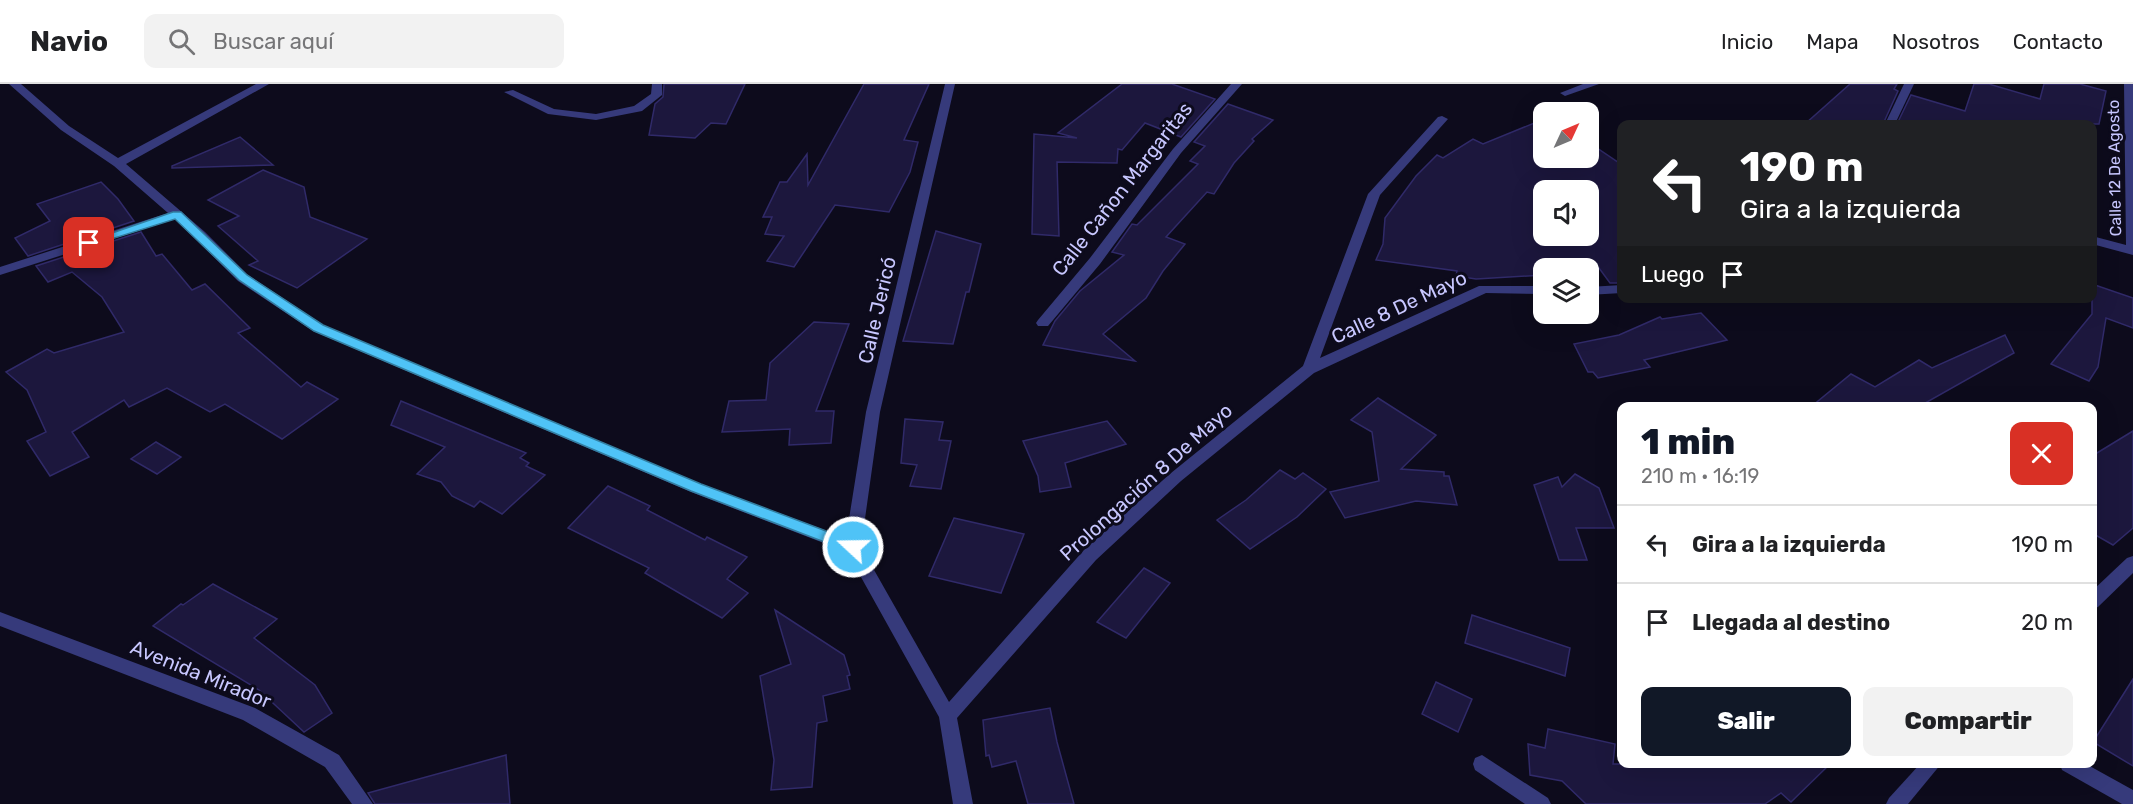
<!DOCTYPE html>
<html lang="es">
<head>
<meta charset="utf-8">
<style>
	:root { --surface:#fff; --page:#f2f2f2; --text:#202124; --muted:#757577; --line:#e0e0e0; --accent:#111827 }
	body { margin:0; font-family:Rubik,sans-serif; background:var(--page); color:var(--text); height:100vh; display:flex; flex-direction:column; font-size:22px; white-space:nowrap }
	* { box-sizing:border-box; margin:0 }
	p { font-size:20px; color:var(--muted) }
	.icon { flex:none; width:33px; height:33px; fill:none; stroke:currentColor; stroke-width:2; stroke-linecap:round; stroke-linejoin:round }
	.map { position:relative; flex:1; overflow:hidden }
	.drawer { position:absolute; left:1617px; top:318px; width:480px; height:366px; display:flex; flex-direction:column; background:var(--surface); border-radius:12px; box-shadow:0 6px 24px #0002 }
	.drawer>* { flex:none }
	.guide { position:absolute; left:1617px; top:36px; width:480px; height:183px; border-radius:12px; box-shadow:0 6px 24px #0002; background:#202124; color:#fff; overflow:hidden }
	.needle { width:39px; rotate:46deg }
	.controls { position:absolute; left:1533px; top:18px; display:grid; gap:12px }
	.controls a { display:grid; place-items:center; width:66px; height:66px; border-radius:12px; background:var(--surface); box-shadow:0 6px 24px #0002; font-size:30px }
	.pin { position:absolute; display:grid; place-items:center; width:51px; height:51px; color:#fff; margin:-26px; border-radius:12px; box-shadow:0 3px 9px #0006 }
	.me { position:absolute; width:66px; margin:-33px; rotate:291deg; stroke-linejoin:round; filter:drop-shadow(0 0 4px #0008) }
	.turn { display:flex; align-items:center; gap:21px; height:126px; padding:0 24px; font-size:27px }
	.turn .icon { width:78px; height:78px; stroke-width:2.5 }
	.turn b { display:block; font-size:42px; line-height:51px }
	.then { display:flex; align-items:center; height:57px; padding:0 24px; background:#0003; gap:12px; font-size:22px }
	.round { display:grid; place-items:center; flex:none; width:63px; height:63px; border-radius:12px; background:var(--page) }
	.head { display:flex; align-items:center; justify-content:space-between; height:102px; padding:0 24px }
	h1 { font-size:36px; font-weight:800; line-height:45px; color:var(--accent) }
	.button { display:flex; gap:12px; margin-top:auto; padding:12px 24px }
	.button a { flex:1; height:69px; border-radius:12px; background:var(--accent); color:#fff; font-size:24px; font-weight:800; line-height:69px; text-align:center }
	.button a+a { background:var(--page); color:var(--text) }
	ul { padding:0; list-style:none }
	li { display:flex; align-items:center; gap:18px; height:78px; padding:0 24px; border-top:2px solid var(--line) }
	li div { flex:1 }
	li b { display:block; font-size:22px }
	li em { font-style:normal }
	header { display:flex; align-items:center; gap:36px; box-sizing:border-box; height:84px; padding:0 30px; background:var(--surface); border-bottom:2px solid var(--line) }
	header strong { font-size:28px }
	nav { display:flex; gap:33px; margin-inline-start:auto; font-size:21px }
	.search { width:420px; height:54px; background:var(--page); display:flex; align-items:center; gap:15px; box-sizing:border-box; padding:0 21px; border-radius:12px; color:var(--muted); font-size:22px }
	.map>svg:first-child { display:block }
</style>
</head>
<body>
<header>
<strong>Navio</strong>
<div class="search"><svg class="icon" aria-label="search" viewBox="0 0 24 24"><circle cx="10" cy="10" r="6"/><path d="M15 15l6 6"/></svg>Buscar aquí</div>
<nav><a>Inicio</a><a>Mapa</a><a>Nosotros</a><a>Contacto</a></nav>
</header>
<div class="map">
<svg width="2133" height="720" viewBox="0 0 2133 720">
	<rect width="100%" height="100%" fill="#0d0b1c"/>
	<g fill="#1c173d" stroke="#302a69" stroke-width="1.5" fill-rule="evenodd">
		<path d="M664 0H745L726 40 711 39 695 54 649 51 655 20 663 13Z"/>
		<path d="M864 0H929L904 56 918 58 910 88 889 128 835 121 794 183 767 177 784 152 765 150 772 133H763L780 98H787L807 70 808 101Z"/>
		<path d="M1122 0H1172L1215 15 1181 53 1145 39 1122 66 1118 65 1117 79 1057 78 1059 152 1032 150 1034 50 1077 54 1058 49Z"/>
		<path d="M1850 0H1897L1894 5 1898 7 1883 40H1805Z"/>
		<path d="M1974 0H1989L2040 15 2044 0H2080L2106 7 2099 40H1897L1911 11 1965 27Z"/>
		<path d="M1228 20 1273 36 1252 55 1254 57 1234 79 1214 110 1207 108 1166 153 1185 160 1163 187 1146 214 1103 250 1135 277 1043 261 1055 237 1080 207 1124 171 1112 168 1132 140 1137 141 1198 80 1190 77 1205 62 1194 58Z"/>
		<path d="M1544 35V74H1588V58L1622 81V199H1610L1599 184H1541L1543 191 1476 195 1456 192 1457 187 1376 176 1383 160 1385 134 1416 92 1437 71 1443 74 1473 55 1483 60ZM1544 106H1588V152H1544Z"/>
		<path d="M240 53 273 81 172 84V82Z"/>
		<path d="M263 86 304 103 310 133 367 155 297 204 249 181 258 177 218 142 239 132 208 116Z"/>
		<path d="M101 98 118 115 134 137 28 172 15 154 50 137 37 120Z"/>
		<path d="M936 147 981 160 969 208H966L953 260 903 257Z"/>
		<path d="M141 148 156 172 162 170 192 206 205 200 250 244 238 249 301 303 307 298 338 315 282 355 225 320 210 328 167 304 129 323 124 316 72 348 89 373 50 392 27 357 46 348 27 306 6 288 47 265 54 269 124 248 102 213 72 188 48 198 36 182Z"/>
		<path d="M2092 200 2133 214V244L2106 234 2098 283 2089 297 2051 280 2092 230Z"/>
		<path d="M1701 229 1727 256 1644 276 1650 283 1598 294 1593 288H1588L1574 260 1619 251 1660 233 1662 235Z"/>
		<path d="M814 238 849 240 816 327H834L831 359 789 361 790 345 722 348 729 317 766 316 770 279Z"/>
		<path d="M2005 251 2014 269 1920 322H1812L1851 290 1875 303 1919 276 1932 284Z"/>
		<path d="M1378 314 1436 351 1401 385 1444 388V392H1449L1457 421 1416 417 1345 434 1330 408 1379 397 1372 348 1351 336Z"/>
		<path d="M401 317 526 369 520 374 529 379 526 382 545 391 502 430 480 417 474 423 452 412 441 398 417 390 445 363 391 341Z"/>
		<path d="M905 335 943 338 939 356 951 357 941 405 910 402 917 381 901 379Z"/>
		<path d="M1107 337 1126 360 1065 379 1071 403 1040 408 1038 392 1023 357Z"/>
		<path d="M2133 347V444L2113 461 2092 449V372Z"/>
		<path d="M156 358 181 373 157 390 131 375Z"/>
		<path d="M1280 386 1295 395 1303 389 1326 405 1297 433 1250 465 1217 436 1246 416Z"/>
		<path d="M1575 390 1599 404 1614 444H1576L1587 476H1559L1534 401 1558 393 1562 403Z"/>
		<path d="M608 402 650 422 647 426 705 456 707 453 747 473 727 495 748 509 722 534 645 489 649 484 568 444Z"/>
		<path d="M954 434 1024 450 1001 509 929 492Z"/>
		<path d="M1144 484 1170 499 1126 554 1097 538Z"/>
		<path d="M213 500 277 535 254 554 315 601 332 629 304 648 259 606 153 542 181 520 183 521Z"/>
		<path d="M775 526 844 571 850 591 847 592 850 605 823 612 827 637 817 639 812 703 771 706 774 676 760 592 791 580Z"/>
		<path d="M1472 531 1570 564 1565 592 1465 559Z"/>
		<path d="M2133 595V682L2093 658Z"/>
		<path d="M1436 598 1472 615 1458 648 1422 630Z"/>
		<path d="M1050 624 1057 658 1074 720H1028L1016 677 992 683 989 671 986 672 983 636Z"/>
		<path d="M1548 645 1615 660 1613 680H1830L1791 718 1781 709 1765 720H1586L1562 697 1530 691 1528 660 1545 664Z"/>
		<path d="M506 671 510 720H375L368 709Z"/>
	</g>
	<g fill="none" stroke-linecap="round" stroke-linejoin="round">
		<g fill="#363a7b" fill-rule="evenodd">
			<path d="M9 0H21L69 42 118 74 256 0H269L126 80 205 148 248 191 323 241 701 400 846 454 866 328 945 0H955L880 328 861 463 949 618 1084 466 1171 389 1303 282 1368 110 1438 33 1442 32 1448 35 1380 111 1320 274 1479 202H1544V210L1486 209 1314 289 1181 397 1096 476 957 634 973 720H953L939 633 847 468 691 408 313 247 238 197 175 135 0 191V183L168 129 114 82 61 46Z"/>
			<path d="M652 0H662V11L642 27 596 36 548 30 504 8 513 6 554 25 596 30 634 22 651 10Z"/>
			<path d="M1231 0H1242L1181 69 1100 180 1048 242H1038L1036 239 1038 236 1090 174 1173 65Z"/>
			<path d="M1583 0H1599L1565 12 1560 9Z"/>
			<path d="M1904 0H1914L1895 40H1885Z"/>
			<path d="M2124 0H2133V171L2092 160V152L2126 161Z"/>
			<path d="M1622 201V209L1588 211V203Z"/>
			<path d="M2133 472V489L2098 523 2092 525V507L2127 474Z"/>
			<path d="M0 528 255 624 339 671 373 720H352L325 683 243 636 0 542Z"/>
			<path d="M1482 671 1548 714 1551 720H1525L1475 686 1473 680 1475 674Z"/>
			<path d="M1920 680H1941L1908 720H1886L1889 714Z"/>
			<path d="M2060 680H2086L2133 706V720H2122L2062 686Z"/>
		</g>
	</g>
	<path fill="#4fc3f7" stroke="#337fa1" stroke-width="1.5" d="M173 128H181L247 191 323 241 701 400 858 459 861 463 853 469 691 407 314 247 239 196 175 135 89 162 83 159Z"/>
	<g text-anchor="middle" stroke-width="6" stroke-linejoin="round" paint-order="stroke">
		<g font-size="16" fill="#c8c7ff" stroke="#0d0b1c">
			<text transform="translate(2114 84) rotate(-91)" y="6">Calle 12 De Agosto</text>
		</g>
		<g font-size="20" fill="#c8c7ff" stroke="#0d0b1c">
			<text transform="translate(1122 105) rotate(-52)" y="7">Calle Cañon Margaritas</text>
			<text transform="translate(1399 223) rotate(-25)" y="7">Calle 8 De Mayo</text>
			<text transform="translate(877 226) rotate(-77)" y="7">Calle Jericó</text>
			<text transform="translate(1146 398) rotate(-42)" y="7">Prolongación 8 De Mayo</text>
			<text transform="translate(201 590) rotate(22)" y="7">Avenida Mirador</text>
		</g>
	</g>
</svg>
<div class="controls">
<a><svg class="needle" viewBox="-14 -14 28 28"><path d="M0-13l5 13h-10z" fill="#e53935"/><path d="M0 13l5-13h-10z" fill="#757577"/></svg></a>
<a><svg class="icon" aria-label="sound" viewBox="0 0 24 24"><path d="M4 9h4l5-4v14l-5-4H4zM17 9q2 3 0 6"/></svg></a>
<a><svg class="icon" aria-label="layers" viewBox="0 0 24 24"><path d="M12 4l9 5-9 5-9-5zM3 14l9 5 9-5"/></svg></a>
</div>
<div class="pin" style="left:89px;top:159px;background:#d93025"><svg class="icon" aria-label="arrive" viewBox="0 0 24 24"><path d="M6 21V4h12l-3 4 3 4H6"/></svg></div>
<svg class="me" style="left:853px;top:463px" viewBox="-20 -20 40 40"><circle r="17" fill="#4fc3f7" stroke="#fff" stroke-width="3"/><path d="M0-11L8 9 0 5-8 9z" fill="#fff"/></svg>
<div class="guide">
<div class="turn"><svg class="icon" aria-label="left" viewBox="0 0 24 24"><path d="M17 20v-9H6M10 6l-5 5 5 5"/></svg><div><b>190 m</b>Gira a la izquierda</div></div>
<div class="then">Luego<svg class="icon" aria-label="arrive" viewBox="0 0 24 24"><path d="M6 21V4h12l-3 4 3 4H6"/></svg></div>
</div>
<section class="drawer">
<div class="head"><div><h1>1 min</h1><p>210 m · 16:19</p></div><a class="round" style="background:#d93025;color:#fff"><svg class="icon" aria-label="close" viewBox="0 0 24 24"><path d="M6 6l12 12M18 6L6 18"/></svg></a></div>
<ul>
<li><svg class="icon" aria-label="left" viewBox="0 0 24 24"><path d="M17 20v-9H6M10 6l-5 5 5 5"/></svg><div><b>Gira a la izquierda</b></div><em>190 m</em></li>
<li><svg class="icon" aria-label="arrive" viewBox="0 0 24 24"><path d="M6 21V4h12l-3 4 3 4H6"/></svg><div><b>Llegada al destino</b></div><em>20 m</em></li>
</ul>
<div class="button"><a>Salir</a><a>Compartir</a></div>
</section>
</div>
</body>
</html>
